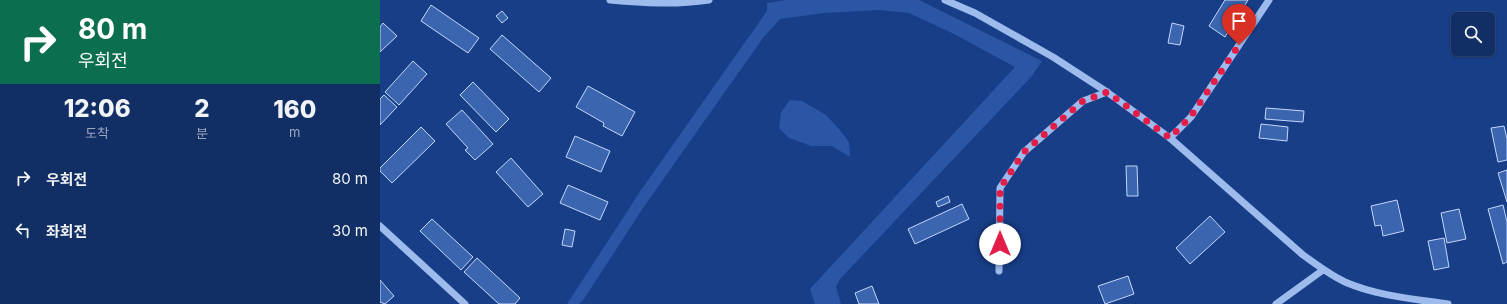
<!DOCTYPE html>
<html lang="ko">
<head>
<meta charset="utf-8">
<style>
	:root { --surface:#112e65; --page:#1a366b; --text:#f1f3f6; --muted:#9ca8bf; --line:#304a79 }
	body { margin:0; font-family:Inter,"Noto Sans KR",sans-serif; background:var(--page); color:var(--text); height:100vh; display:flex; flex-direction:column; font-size:15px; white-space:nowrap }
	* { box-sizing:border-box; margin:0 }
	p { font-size:13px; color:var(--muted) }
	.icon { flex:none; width:22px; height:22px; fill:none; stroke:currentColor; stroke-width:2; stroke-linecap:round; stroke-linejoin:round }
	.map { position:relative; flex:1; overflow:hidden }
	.side { display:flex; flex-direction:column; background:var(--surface); width:380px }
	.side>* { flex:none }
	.hud { background:#0b6e4f; color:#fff; overflow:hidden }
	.buttons { position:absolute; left:1071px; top:12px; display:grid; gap:8px }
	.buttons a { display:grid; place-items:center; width:44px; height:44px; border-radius:6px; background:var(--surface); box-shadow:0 1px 3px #0004,0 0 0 1px var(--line); font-size:20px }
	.pin { position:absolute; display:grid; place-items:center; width:34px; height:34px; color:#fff; margin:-41px -17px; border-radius:50% 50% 50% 0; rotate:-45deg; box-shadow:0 0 4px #0007 }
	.pin .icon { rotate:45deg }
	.me { position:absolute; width:44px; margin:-22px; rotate:0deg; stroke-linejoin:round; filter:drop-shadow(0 0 3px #0008) }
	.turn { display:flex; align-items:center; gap:14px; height:84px; padding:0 12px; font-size:18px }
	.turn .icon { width:52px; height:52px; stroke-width:2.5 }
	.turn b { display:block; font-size:28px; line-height:34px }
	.eta { display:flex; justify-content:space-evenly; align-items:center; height:68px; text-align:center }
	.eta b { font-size:24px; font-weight:800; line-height:28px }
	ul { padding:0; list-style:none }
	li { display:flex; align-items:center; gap:12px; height:52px; padding:0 12px }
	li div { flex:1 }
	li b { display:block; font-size:15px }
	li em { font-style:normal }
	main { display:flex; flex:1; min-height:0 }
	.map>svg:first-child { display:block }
</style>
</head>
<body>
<main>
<section class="side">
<div class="hud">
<div class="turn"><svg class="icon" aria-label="right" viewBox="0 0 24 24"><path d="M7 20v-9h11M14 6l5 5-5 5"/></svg><div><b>80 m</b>우회전</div></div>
</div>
<div class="eta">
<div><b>12:06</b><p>도착</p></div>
<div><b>2</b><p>분</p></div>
<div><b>160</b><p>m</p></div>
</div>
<ul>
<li><svg class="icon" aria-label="right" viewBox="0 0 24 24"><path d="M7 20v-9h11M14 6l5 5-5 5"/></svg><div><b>우회전</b></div><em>80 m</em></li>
<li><svg class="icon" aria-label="left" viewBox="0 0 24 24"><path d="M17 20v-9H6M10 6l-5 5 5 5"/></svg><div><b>좌회전</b></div><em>30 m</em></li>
</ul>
</section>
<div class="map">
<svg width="1127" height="304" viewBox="0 0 1127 304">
	<rect width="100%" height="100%" fill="#173e87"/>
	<g fill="#2a56a5">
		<path d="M406 0H539L662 61 652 76 460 279 456 287 461 304H435L430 289 635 67 572 33 529 13 499 10 444 13 400 19 383 38 263 208 204 299 199 304H187L261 190 387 11V3Z"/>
		<path d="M410 100 422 101 446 115 459 129 469 142 470 157 452 146H431L409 138 399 128 401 112Z"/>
	</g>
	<g fill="#3b65af" stroke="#c3d7fa">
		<path d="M845 0H868L845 37 829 26Z"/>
		<path d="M51 5 99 38 88 53 41 21Z"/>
		<path d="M122 11 128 18 122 23 116 16Z"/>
		<path d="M3 23 17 36 0 52V27Z"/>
		<path d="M792 23 804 26 800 45 788 43Z"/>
		<path d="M122 35 171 78 159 92 110 49Z"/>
		<path d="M33 61 47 74 19 105 5 92Z"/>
		<path d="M93 82 129 119 116 132 80 95Z"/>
		<path d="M208 86 255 112 242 136 223 126 224 123 196 107Z"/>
		<path d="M4 95 17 107 0 125V99Z"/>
		<path d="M886 108 924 111 923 122 885 119Z"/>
		<path d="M82 110 113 144 95 160 85 150 88 148 66 124Z"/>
		<path d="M881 124 908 127 907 141 879 138Z"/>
		<path d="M1124 126 1127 139V160L1118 162 1111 128Z"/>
		<path d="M41 127 55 141 12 183 0 171V168Z"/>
		<path d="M195 136 230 151 221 172 186 157Z"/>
		<path d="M131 158 163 194 148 207 116 172Z"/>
		<path d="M746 166H757L758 196H747Z"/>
		<path d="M1127 170V202L1118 173Z"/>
		<path d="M188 185 228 202 220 220 180 203Z"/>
		<path d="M568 196 570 202 558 207 556 202Z"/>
		<path d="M1017 200 1024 231 1003 236 1001 225 995 226 991 206Z"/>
		<path d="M582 204 589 219 535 244 528 229Z"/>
		<path d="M1123 205 1127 222V262L1123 264 1108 209Z"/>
		<path d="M1079 209 1086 239 1067 243 1061 213Z"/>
		<path d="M830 216 845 232 810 264 796 248Z"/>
		<path d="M52 219 93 257 81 270 40 231Z"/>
		<path d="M185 229 195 231 192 247 182 245Z"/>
		<path d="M1064 238 1069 267 1054 270 1048 241Z"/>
		<path d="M97 258 140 298 135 304H119L84 272Z"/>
		<path d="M748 276 754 294 725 304 718 286Z"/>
		<path d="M0 280 14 296 5 304 0 302Z"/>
		<path d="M492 286 499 304H479L475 293Z"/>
	</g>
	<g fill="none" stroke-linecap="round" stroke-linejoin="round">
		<g stroke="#9ebbed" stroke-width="7">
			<path d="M230 0C263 3 296 5 329 0"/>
			<path d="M565 0 595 13 673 57 727 92 790 138 923 255C937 265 950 275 965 282 997 296 1034 299 1068 304"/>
			<path d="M790 138 811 117 889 0"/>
			<path d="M0 226 85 304"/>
			<path d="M619 271 620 188 644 152 703 101 727 92"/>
			<path d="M896 304 943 270"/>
		</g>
	</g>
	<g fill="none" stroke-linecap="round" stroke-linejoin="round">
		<path stroke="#e11d48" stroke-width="7" stroke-dasharray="0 12.6" d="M620 244V188L644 152 703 101 727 92 790 138 811 116 859 45"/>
	</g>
</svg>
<div class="buttons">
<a><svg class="icon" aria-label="search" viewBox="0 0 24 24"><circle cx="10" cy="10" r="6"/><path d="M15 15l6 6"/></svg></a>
</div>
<div class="pin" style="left:859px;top:45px;background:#d93025"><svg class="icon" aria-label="arrive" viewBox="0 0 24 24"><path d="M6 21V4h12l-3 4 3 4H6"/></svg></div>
<svg class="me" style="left:620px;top:244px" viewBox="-20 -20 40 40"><circle r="19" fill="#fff"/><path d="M0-13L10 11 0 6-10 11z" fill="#e11d48"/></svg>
</div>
</main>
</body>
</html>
